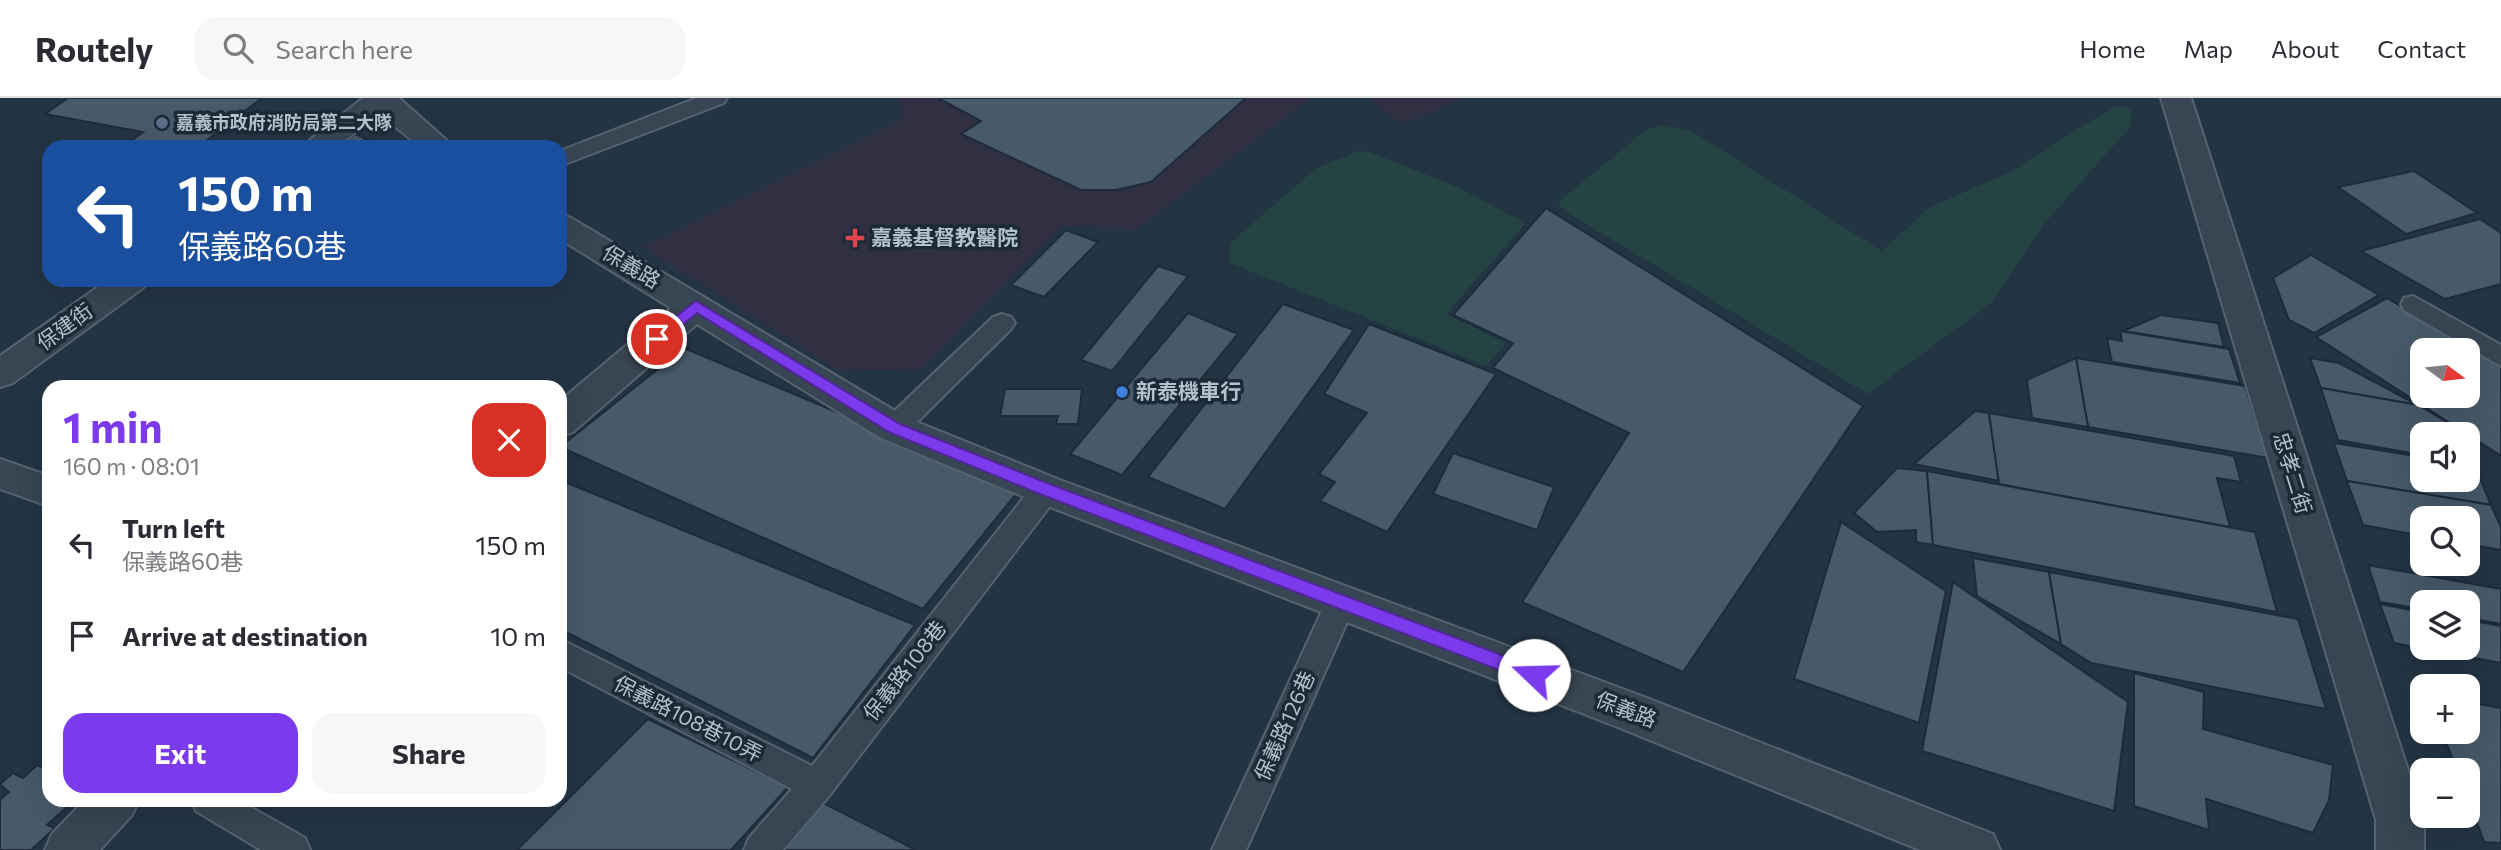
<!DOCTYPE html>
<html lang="en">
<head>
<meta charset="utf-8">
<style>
	:root { --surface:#fff; --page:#f7f7f7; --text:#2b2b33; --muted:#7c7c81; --line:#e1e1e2; --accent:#7c3aed }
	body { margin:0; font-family:Commissioner,"Noto Sans TC",sans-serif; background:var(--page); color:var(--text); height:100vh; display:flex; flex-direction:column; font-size:26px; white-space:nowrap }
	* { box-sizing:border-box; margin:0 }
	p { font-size:23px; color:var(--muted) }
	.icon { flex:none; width:38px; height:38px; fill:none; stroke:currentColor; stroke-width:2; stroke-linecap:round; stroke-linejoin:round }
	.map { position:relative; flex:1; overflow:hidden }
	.drawer { position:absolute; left:42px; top:282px; width:525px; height:427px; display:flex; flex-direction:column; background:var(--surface); border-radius:21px; box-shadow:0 7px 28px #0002 }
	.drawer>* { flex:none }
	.guide { position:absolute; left:42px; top:42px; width:525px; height:147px; border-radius:21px; box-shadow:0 7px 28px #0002; background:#1a4fa0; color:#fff; overflow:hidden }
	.needle { width:46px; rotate:105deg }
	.controls { position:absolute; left:2410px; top:240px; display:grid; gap:14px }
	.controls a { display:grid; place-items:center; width:70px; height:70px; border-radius:14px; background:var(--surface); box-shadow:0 7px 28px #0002; font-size:35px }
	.pin { position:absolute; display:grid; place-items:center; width:60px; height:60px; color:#fff; margin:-30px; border:4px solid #fff; border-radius:50%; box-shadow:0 2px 7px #0007 }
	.me { position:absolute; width:77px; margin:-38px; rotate:291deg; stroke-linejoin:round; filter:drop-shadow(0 0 5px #0008) }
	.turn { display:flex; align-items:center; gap:24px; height:147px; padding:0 21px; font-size:32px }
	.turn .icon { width:91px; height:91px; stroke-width:2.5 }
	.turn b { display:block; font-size:49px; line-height:60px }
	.round { display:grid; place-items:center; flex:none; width:74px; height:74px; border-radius:21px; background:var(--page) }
	.summary { display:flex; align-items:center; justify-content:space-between; height:119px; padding:0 21px }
	h1 { font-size:42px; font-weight:700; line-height:52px; color:var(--accent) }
	.action { display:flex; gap:14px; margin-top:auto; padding:14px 21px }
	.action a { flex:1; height:80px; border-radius:21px; background:var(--accent); color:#fff; font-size:28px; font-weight:700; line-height:80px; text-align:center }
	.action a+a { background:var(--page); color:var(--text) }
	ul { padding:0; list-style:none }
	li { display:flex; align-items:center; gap:21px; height:91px; padding:0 21px }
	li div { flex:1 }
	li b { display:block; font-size:26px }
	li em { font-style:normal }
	header { display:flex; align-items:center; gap:42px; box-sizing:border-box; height:98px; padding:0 35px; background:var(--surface); border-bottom:2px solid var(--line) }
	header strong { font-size:33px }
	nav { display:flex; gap:38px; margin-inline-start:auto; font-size:24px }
	.search { width:490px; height:63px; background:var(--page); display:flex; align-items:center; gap:18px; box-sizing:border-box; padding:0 24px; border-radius:21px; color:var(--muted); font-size:26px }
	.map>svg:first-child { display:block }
</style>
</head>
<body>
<header>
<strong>Routely</strong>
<div class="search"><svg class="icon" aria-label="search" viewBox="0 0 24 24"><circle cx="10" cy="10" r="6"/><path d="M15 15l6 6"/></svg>Search here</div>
<nav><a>Home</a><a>Map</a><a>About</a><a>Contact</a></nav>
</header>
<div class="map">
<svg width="2501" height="752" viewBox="0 0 2501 752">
	<rect width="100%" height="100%" fill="#233443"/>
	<g fill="#313042">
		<path d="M895 0H1311L1135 132 1063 127 921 271 839 273 643 149 902 21 904 10Z"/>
		<path d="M1368 0H1463L1402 26Z"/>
	</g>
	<g fill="#254343">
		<path d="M2113 9H2132L2130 29 2043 127 1990 206 1868 296 1563 112 1558 104 1646 32 1662 27 1690 32 1882 153 1930 109 2008 75Z"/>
		<path d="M1358 53 1370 54 1455 88 1526 125 1446 216 1506 245 1486 268 1230 165V145L1315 71Z"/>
	</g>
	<g fill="#475a69" stroke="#1e2c39" stroke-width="2" fill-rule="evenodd">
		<path d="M68 0H262L198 49H123L143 34 45 16Z"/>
		<path d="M938 0H1246L1151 84 1116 92H1081L961 36 981 23Z"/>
		<path d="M356 36 375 46 337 49Z"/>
		<path d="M2414 73 2477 115 2406 136 2338 89Z"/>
		<path d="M1546 110 1863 308 1683 574 1522 504 1629 335 1493 270 1513 245 1453 217Z"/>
		<path d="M2480 121 2501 135V186L2445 201 2361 153Z"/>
		<path d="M1066 132 1098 144 1044 199 1011 187Z"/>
		<path d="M2311 157 2379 197 2314 235 2289 222 2273 180Z"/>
		<path d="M1158 168 1188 178 1112 273 1081 262Z"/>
		<path d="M2387 200 2501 268V358L2316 239ZM2422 252H2468V298H2422Z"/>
		<path d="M1283 206 1354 232 1225 411 1148 379Z"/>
		<path d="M1188 215 1238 236 1122 377 1070 356Z"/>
		<path d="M2161 217 2218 225 2224 249 2123 233Z"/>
		<path d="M1369 226 1496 276 1387 434 1320 403 1335 384 1319 376 1367 315 1324 296Z"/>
		<path d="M2120 233 2229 251 2240 285 2112 264 2107 240 2122 243Z"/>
		<path d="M684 250 1020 391 923 511 560 349Z"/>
		<path d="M2076 260 2245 288 2268 360 2088 329Z"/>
		<path d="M2076 260 2088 329 2032 320 2027 282Z"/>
		<path d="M2310 260 2339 265 2418 307 2321 290Z"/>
		<path d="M2321 290 2418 307 2445 323 2450 336H2422V357L2338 342Z"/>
		<path d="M1005 291H1082L1078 326H1056L1058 318H1000Z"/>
		<path d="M1975 313 1989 315 1999 383 1914 366Z"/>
		<path d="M1989 315 2234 358 2241 384 2217 380 2230 429 1999 386Z"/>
		<path d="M2334 345 2422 359V382H2468V367L2475 368 2491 407 2347 383Z"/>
		<path d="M1453 355 1554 389 1537 432 1433 396Z"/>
		<path d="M1897 370 1927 373 1933 447 1916 444V432L1877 434 1854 415Z"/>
		<path d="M1927 373 2255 434 2277 514 1933 447Z"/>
		<path d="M560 382 915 527 813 660 560 531Z"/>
		<path d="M2347 383 2491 407 2501 429V452L2468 446V420H2422V438L2363 427Z"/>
		<path d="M1841 424 1946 493 1919 625 1794 581Z"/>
		<path d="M1973 460 2049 474 2061 546 1977 498Z"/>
		<path d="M2368 467 2501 491V526L2468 520V504H2422V511L2380 504Z"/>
		<path d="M2049 474 2298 521 2326 611 2091 565 2061 546Z"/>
		<path d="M1953 484 2128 604 2114 713 1922 653Z"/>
		<path d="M2380 506 2422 514V550H2468V522L2501 528V565L2394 545Z"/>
		<path d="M2134 575 2204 594 2203 631 2333 667 2329 702 2313 735 2206 701 2209 732 2134 708Z"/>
		<path d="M2468 604 2501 610V745L2484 744 2468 700V672H2457L2442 634H2468Z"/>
		<path d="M648 621 788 689 731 752H517Z"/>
		<path d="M37 667 49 673V702H75L47 727 55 730 31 752H0V702L9 694 0 686 13 675 23 680Z"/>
		<path d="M823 705 916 752H784Z"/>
	</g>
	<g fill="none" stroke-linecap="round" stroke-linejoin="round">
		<g stroke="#55636f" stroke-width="4">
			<g id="service">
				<path d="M697 0H727L724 5 560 68V53Z"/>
				<path d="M2413 198 2501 247V268L2404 212 2401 206 2404 200Z"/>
				<path d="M1002 216 1011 219 1015 225 1011 231 904 337 894 340 884 337 880 330 884 323 993 219Z"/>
				<path d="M1046 381 1056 384 1060 392 1056 400 829 698 783 752H744L749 740 792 691 560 569V541L812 668 1036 384Z"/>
				<path d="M1341 492 1352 495 1356 504 1246 752H1212L1326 504 1330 495Z"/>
				<path d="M191 702H238L305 740 310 752H261L196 713Z"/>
			</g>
		</g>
		<g stroke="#55636f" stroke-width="4">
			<g id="minor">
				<path d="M399 0 454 49H420L380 16 336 49H301L363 0Z"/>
				<path d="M2161 0H2191L2424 722V752H2376V722Z"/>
				<path d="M560 117 571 120 907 320 1060 382 1647 600 1993 736 2000 752H1920L1615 628 1032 402 881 340 697 226 573 334 560 338V303L671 210 560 141Z"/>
				<path d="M108 182H148L143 190 13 285 0 289V258Z"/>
				<path d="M0 361 49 378V408L0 391Z"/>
				<path d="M85 702H139L132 717 100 752H45L52 736Z"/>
			</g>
		</g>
		<use href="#service" fill="#384552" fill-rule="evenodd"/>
		<use href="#minor" fill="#384552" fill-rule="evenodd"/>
	</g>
	<path fill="#7c3aed" stroke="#51269a" stroke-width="2" d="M696 203 900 326 1052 387 1541 572 1543 577 1534 585 1528 583 1040 396 889 334 697 215 662 244H652V237Z"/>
	<circle fill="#5c6f8a" stroke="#1c2a37" stroke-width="2.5" cx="162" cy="25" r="7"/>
	<path fill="#e0444e" stroke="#1c2a37" stroke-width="2.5" d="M851.5 129.5h7v7h7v7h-7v7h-7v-7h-7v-7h7z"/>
	<circle fill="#3f7fe0" stroke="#1c2a37" stroke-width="2.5" cx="1122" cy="294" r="7"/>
	<g text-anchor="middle" stroke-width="7" stroke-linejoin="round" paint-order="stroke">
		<g font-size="18" font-weight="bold" fill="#b4c0cc" stroke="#1c2a37" text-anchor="start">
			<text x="176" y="31">嘉義市政府消防局第二大隊</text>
		</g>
		<g font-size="21" font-weight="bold" fill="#b4c0cc" stroke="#1c2a37" text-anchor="start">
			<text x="871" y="147">嘉義基督教醫院</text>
			<text x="1136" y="301">新泰機車行</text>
		</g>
		<g font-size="21" fill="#b4c0cc" stroke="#1c2a37">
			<text transform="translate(631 169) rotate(31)" y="7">保義路</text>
			<text transform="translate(65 229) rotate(-36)" y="7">保建街</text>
			<text transform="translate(2292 375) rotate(73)" y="7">忠孝二街</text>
			<text transform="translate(905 573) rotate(-52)" y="7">保義路108巷</text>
			<text transform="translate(1626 612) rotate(21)" y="7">保義路</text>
			<text transform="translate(688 621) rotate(27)" y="7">保義路108巷10弄</text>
			<text transform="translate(1285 628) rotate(-66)" y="7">保義路126巷</text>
		</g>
	</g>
</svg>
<div class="controls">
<a><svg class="needle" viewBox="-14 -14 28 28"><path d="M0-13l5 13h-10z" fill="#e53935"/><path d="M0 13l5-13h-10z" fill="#7c7c81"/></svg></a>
<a><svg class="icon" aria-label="sound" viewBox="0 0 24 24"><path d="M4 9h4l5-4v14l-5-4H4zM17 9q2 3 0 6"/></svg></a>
<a><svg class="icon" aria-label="search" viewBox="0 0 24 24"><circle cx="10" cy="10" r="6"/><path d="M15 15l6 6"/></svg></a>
<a><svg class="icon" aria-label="layers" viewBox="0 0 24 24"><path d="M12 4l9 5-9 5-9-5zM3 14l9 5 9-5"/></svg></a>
<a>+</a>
<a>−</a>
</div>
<div class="pin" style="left:657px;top:241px;background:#d93025"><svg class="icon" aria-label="arrive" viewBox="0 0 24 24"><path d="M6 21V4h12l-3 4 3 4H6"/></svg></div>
<svg class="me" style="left:1534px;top:577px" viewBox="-20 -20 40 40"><circle r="19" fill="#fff"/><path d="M0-13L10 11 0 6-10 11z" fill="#7c3aed"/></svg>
<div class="guide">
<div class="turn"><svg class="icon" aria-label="left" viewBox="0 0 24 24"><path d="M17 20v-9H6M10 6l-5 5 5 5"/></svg><div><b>150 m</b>保義路60巷</div></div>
</div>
<section class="drawer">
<div class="summary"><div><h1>1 min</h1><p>160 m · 08:01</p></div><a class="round" style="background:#d93025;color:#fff"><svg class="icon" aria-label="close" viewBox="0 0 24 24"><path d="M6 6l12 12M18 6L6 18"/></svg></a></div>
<ul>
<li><svg class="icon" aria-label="left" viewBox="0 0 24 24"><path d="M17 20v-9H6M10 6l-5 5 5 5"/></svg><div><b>Turn left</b><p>保義路60巷</p></div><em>150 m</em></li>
<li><svg class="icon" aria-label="arrive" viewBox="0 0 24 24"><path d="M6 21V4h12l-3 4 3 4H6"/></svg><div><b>Arrive at destination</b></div><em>10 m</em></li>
</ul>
<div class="action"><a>Exit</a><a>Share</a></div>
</section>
</div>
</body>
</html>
